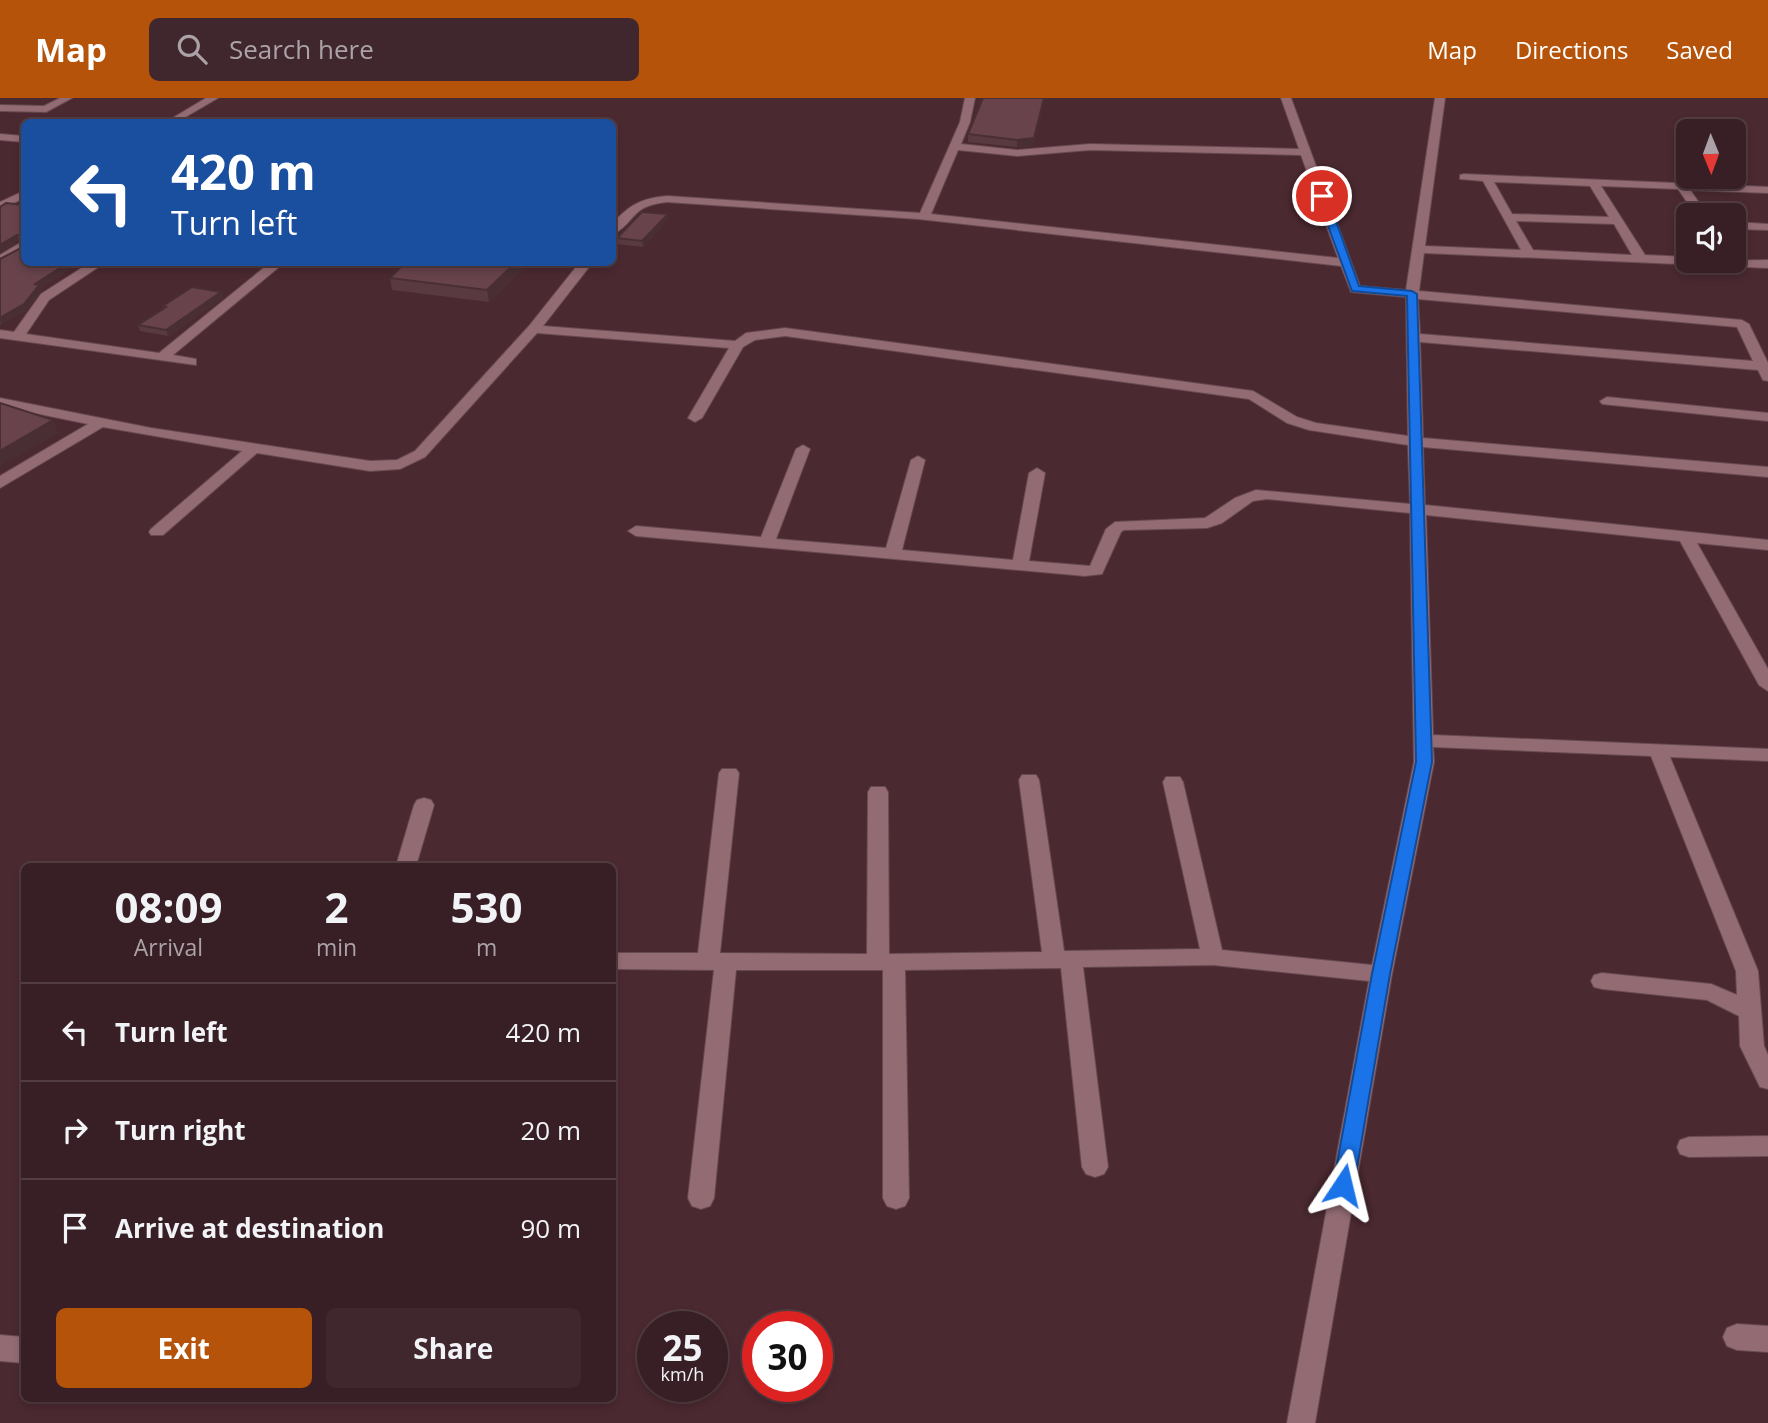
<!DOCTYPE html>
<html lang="en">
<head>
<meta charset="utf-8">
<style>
	:root { --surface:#381f25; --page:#3f272d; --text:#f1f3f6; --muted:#aba2a7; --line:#523d42; --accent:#b45309 }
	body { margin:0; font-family:"Open Sans",sans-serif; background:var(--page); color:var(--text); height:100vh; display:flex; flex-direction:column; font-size:26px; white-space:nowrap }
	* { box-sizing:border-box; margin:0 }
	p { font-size:23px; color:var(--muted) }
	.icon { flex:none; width:38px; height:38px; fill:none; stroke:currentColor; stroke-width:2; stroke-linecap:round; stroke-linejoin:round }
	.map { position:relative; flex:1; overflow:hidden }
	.details { position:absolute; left:21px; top:765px; width:595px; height:539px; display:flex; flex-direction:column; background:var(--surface); border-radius:10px; box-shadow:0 4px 10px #0003,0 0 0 2px var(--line) }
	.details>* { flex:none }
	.top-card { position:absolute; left:21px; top:21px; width:595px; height:147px; border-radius:10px; box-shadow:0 4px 10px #0003,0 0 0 2px var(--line); background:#1a4fa0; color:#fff; overflow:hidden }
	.needle { width:46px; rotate:179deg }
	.fabs { position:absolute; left:1676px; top:21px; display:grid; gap:14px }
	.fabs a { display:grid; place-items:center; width:70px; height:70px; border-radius:10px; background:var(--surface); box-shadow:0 4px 10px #0003,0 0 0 2px var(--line); font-size:35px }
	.speed { position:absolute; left:637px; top:1213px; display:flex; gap:14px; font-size:35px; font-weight:700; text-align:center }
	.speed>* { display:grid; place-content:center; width:91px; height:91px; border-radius:50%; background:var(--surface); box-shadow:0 4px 10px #0003,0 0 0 2px var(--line); line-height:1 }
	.speed small { font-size:18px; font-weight:400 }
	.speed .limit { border:10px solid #d22; background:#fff; color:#111 }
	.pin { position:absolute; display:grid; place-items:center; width:60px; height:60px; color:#fff; margin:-30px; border:4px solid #fff; border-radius:50%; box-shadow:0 2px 7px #0007 }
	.me { position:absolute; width:77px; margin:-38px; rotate:10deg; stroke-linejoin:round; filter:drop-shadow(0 0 5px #0008) }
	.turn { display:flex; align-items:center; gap:24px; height:147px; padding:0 35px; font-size:32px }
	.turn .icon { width:91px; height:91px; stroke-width:2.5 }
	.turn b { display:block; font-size:49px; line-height:60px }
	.eta { display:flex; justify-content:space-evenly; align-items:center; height:119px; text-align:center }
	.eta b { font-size:42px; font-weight:700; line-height:49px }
	.cta { display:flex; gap:14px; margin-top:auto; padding:14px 35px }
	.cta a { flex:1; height:80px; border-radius:10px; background:var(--accent); color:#fff; font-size:28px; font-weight:700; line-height:80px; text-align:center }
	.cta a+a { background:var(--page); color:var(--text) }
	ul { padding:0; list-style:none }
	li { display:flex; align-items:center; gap:21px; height:98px; padding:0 35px; border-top:2px solid var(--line) }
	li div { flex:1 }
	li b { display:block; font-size:26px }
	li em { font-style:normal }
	header { display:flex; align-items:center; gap:42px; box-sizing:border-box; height:98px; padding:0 35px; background:var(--accent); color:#fff }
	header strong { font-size:33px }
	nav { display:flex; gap:38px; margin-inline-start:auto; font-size:24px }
	.search { width:490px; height:63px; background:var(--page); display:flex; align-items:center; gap:18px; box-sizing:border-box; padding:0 24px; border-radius:10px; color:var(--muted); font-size:26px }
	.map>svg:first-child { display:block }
</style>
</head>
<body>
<header>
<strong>Map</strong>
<div class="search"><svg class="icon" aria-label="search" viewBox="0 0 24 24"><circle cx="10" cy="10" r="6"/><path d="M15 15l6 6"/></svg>Search here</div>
<nav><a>Map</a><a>Directions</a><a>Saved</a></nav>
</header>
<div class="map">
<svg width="1768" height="1325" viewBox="0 0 1768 1325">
	<rect width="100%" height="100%" fill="#4b2931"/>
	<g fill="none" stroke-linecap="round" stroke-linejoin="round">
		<g stroke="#674951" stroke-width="2">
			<g id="minor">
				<path d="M60 0H72L46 14 0 13V7L44 8Z"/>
				<path d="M206 0H218L177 24H166Z"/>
				<path d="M965 0H975L970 24 961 46 1017 52 1090 46 1299 51 1281 0H1291L1360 188 1406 192 1435 0H1445L1425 148 1521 152 1483 83 1460 81V77L1464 76 1768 89V95L1690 92 1708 117H1696L1678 91 1601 88 1645 157 1689 159V163L1768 162V170L1424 155 1419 193 1742 222 1749 226 1768 265V283L1763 282 1758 272 1420 244 1423 340 1768 369V379L1423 349 1425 407 1768 442V452L1697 445 1768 571V593L1759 587 1680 443 1426 417 1433 637 1768 651V663L1670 659 1758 873 1764 948 1768 957V991L1760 989 1740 948 1739 918 1707 902 1602 891 1594 889 1591 883 1594 877 1602 875 1711 886 1737 897 1736 873 1651 658 1433 649 1434 664 1392 876 1315 1325H1287L1369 883 1213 867 1083 869 1108 1069 1104 1076 1095 1079 1086 1076 1082 1069 1061 870 905 872 909 1100 905 1108 896 1111 887 1108 883 1100V872H736L714 1100 710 1108 701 1111 692 1108 688 1100 714 872 612 871V855H698L719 675 722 671H736L739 675 720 855 867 856 868 694 871 689H885L888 694 889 856 1042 854 1019 682 1022 677H1036L1039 682 1064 853 1200 851 1163 684 1166 679H1180L1183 684 1222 852 1372 867 1414 664 1410 415 1267 401 1253 403 1222 425 1207 430 1124 432 1121 434 1102 476 1085 478 636 438 628 433 636 428 761 439 796 351 803 347 810 351 776 441 886 450 911 362 918 358 925 362 902 452 1013 462 1029 375 1037 370 1045 375 1029 463 1090 468 1106 431 1115 424 1205 420 1235 400 1256 392 1410 406 1408 347 1309 332 1287 325 1249 301 785 238 755 242 743 249 702 320 695 324 688 320 729 250 537 235 425 359 400 371 370 373 257 355 163 437H151L149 434 151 431 242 353 103 329 0 390V378L88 326 0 308V300L151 330 370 363 397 362 415 353 529 228 580 164H593L543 228 735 243 746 235 785 230 1253 293 1297 319 1316 325 1408 338 1406 199 1351 194 1341 168 918 121 667 104C629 108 637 124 612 137V126C629 107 642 100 667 98L920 115 960 24ZM958 52 1017 58 1090 52 1301 57 1338 160 931 116ZM1494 84 1590 88 1609 119 1512 116ZM1516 123 1614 126 1632 157 1533 152ZM1418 201 1737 229 1753 263 1420 236Z"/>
				<path d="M0 36 24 38V44L0 42Z"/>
				<path d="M24 93V100L0 112V104Z"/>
				<path d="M1734 124 1768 126V132L1734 131Z"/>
				<path d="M20 145H24V153L0 166V157Z"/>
				<path d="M91 164H106L49 202 26 236 159 255 271 164H285L173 257 196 261V267L0 240V232L14 234 41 196Z"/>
				<path d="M1607 299 1768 315V323L1602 306 1600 303Z"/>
				<path d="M424 700 431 702 434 707 416 768H396L414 707 417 702Z"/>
				<path d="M1768 1038V1058L1689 1059 1680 1056 1677 1049 1680 1042 1689 1039Z"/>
				<path d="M1737 1226 1768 1228V1254L1737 1252 1727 1248 1723 1239 1727 1230Z"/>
				<path d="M0 1237 24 1239V1265L0 1263Z"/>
			</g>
		</g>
		<use href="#minor" fill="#936b73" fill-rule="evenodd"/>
	</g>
	<g fill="#593a40">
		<path d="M983 0 1034 48 1017 49 968 44V36Z"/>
		<path d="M24 107V164H81L40 190 41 193 26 213 0 227V161L23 149V143H19L0 154V109Z"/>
		<path d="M668 121 643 149 617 146V140Z"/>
		<path d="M406 164H529L489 204 392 192 390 180Z"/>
		<path d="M221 194 223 200 168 238 140 233 138 227 163 210V208Z"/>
	</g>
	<g fill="#492f34">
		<path d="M1044 0H1045L1034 48 1017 49V42Z"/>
		<path d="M668 116V121L643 149 642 143Z"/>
		<path d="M17 137 19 143 0 154V147Z"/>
		<path d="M69 164H81L40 190 41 193 26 213 1 227 0 220 35 186Z"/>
		<path d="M516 164H529L489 204 487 192Z"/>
		<path d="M221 194 223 200 168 238 166 232Z"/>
		<path d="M53 322 58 335 0 368V353Z"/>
	</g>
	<g fill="#68434b" stroke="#492f34" stroke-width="2">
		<path d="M983 0H1044L1034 40 1017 42 968 36Z"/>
		<path d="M174 23 191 24H171Z"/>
		<path d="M6 105 24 107V164H69L35 186 39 187 24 206 0 220V161L23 149 24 137H17L0 147V109Z"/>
		<path d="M642 114 668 116 642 143 617 140Z"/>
		<path d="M406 164H516L487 192 390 180Z"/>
		<path d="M192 189 221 194 166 232 138 227 166 209 163 208Z"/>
		<path d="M0 305 53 322 0 353Z"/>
	</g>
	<path fill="#1a73e8" stroke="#114b97" stroke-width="2" d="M1322 95 1327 98 1359 188 1412 193 1417 196 1432 664 1390 876 1354 1087 1351 1094 1343 1096 1336 1094 1333 1087 1372 876 1416 664 1407 198 1352 193 1317 98Z"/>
</svg>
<div class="fabs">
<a><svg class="needle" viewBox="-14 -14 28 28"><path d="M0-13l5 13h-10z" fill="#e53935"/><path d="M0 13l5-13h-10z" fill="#aba2a7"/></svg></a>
<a><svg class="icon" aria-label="sound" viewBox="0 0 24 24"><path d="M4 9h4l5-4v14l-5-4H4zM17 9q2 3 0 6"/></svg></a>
</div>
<div class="speed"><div>25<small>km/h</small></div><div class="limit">30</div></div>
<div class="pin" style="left:1322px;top:98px;background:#d93025"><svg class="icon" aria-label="arrive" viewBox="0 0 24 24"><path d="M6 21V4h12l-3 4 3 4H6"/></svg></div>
<svg class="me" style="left:1343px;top:1087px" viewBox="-20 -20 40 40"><path d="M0-17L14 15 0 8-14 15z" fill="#1a73e8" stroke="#fff" stroke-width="4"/></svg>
<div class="top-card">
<div class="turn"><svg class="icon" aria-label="left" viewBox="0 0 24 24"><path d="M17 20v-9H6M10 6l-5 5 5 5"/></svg><div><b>420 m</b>Turn left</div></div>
</div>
<section class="details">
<div class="eta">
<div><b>08:09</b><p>Arrival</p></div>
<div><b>2</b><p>min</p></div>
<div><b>530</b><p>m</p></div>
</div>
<ul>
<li><svg class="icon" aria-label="left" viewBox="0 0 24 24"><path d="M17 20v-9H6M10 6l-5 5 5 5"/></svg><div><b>Turn left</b></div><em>420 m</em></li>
<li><svg class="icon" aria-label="right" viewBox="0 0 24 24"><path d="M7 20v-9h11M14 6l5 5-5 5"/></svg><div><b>Turn right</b></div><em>20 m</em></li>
<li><svg class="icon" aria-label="arrive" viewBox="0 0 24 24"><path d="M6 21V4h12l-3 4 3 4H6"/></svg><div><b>Arrive at destination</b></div><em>90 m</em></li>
</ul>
<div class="cta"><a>Exit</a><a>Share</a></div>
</section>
</div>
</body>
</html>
